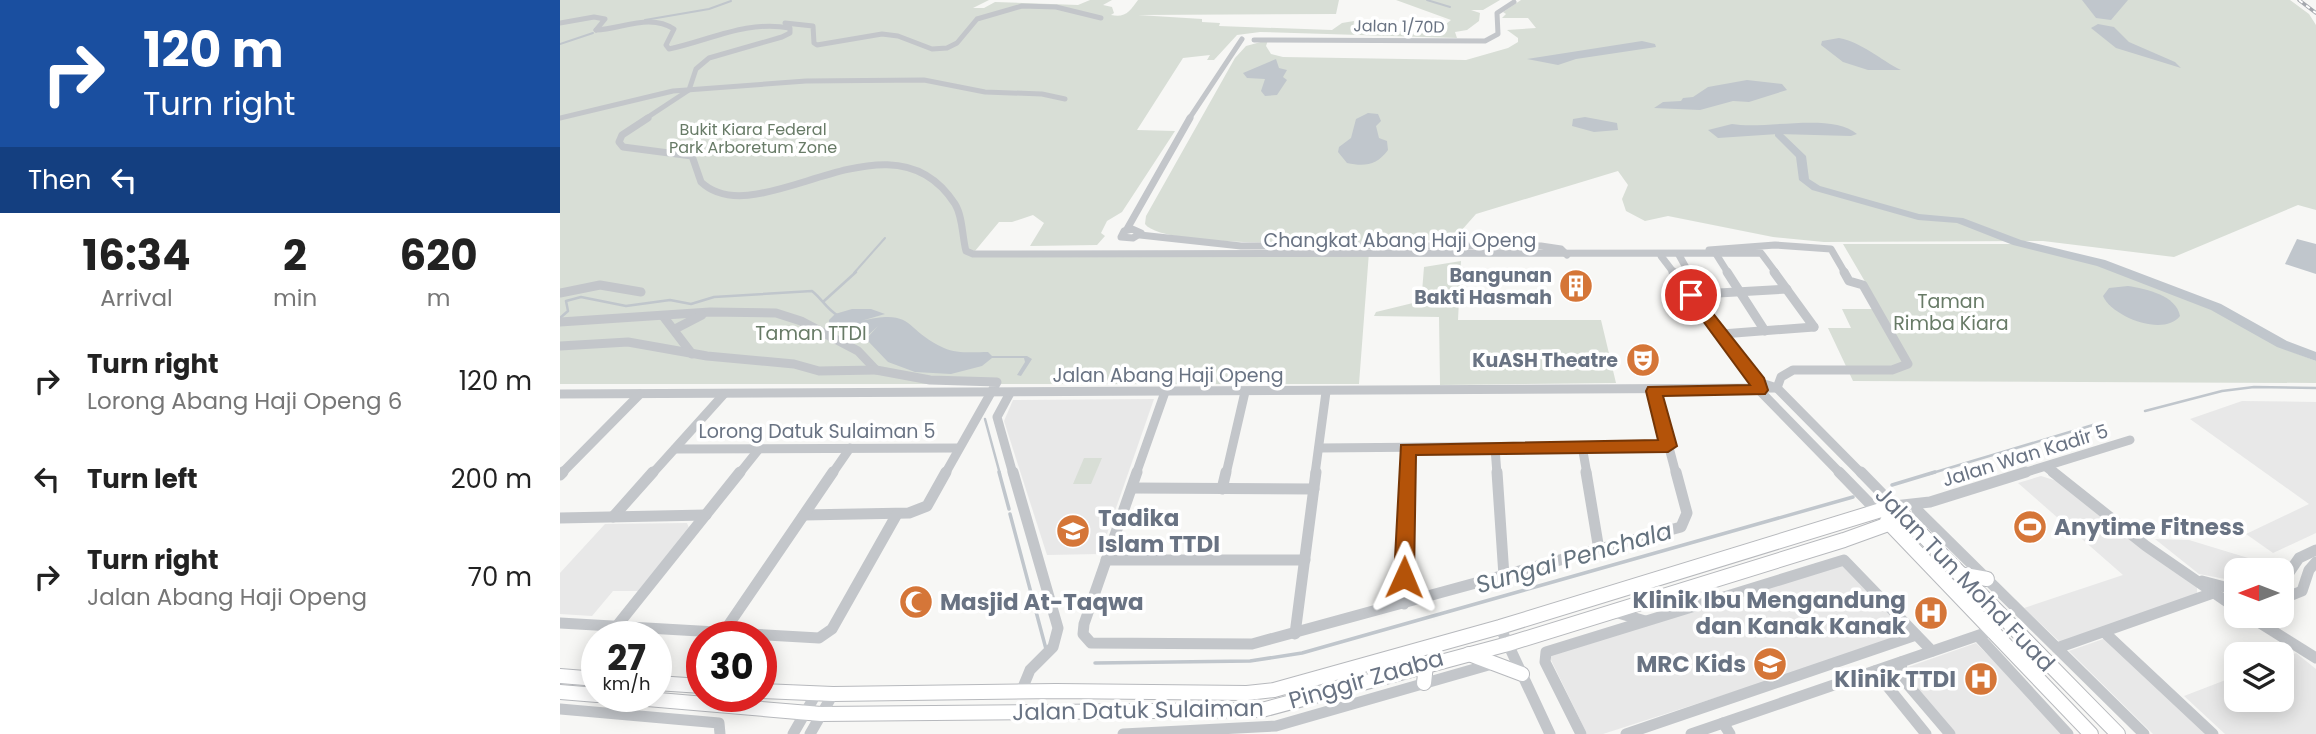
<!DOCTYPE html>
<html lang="en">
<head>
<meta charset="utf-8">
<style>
	:root { --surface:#fff; --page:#f6f6f6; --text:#222; --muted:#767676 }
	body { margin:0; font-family:Poppins,sans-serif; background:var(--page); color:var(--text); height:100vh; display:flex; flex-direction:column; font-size:26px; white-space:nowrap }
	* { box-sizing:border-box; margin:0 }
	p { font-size:23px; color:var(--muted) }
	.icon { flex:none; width:38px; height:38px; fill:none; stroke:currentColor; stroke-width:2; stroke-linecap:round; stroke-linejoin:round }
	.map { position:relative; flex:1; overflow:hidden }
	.drawer { display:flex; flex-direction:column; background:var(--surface); width:560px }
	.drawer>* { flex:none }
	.top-card { background:#1a4fa0; color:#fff; overflow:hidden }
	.needle { width:46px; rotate:270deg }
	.buttons { position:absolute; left:1664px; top:558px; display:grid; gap:14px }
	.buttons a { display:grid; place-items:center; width:70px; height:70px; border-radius:14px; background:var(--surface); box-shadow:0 4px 18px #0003; font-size:35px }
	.speed { position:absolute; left:21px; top:621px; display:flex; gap:14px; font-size:35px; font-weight:700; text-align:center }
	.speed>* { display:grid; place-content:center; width:91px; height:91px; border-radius:50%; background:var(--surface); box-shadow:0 4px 18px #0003; line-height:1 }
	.speed small { font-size:18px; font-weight:400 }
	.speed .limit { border:10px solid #d22; background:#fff; color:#111 }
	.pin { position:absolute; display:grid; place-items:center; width:60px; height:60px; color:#fff; margin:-30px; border:4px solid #fff; border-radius:50%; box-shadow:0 2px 7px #0007 }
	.me { position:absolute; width:77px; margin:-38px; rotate:1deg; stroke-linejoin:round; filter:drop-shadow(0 0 5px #0008) }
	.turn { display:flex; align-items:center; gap:24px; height:147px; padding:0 28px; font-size:32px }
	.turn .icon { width:91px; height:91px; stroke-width:2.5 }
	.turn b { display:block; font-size:49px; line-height:60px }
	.then { display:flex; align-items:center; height:66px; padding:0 28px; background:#0003; gap:14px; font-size:26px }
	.eta { display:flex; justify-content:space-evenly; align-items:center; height:119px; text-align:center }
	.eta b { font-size:42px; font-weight:700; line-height:49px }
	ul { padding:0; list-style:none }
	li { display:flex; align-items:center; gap:21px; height:98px; padding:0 28px }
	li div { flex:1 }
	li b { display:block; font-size:26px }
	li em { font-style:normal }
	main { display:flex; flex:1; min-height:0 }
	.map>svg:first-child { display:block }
</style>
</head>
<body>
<main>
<section class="drawer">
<div class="top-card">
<div class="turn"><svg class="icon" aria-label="right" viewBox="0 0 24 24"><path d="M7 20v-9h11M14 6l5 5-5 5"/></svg><div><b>120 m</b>Turn right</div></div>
<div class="then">Then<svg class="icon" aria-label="left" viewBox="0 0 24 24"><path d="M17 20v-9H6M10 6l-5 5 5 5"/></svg></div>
</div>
<div class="eta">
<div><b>16:34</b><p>Arrival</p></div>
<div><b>2</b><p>min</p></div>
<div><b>620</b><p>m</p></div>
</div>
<ul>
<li><svg class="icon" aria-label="right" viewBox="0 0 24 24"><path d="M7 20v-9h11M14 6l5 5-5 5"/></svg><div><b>Turn right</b><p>Lorong Abang Haji Openg 6</p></div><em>120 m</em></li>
<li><svg class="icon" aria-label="left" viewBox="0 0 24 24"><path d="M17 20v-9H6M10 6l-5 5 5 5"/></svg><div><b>Turn left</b></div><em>200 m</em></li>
<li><svg class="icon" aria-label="right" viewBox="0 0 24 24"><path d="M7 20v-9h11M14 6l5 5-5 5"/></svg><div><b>Turn right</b><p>Jalan Abang Haji Openg</p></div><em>70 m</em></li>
</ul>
</section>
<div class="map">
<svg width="1756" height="734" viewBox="0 0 1756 734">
	<rect width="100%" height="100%" fill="#f7f7f5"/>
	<g fill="#e8e8e8">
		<path d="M594 399 540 554 487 555 444 421 453 400Z"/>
		<path d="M1682 401 1756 402V533L1713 553 1686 534 1749 504 1630 419Z"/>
		<path d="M1481 476 1497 481 1637 587V595L1501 643 1464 608 1563 575 1458 483Z"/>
		<path d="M127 523 129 528 78 591H53L32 616 0 614V573L45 524Z"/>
		<path d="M1595 539 1629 540 1698 561 1712 570H1676V581L1639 574Z"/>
		<path d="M1291 560 1357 633 1043 734H1027L989 656Z"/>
		<path d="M1546 638 1648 734H1593L1509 651Z"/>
		<path d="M1416 643 1506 734H1392L1346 675 1348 667Z"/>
		<path d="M1736 653 1756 669V734H1665L1624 696 1676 676V700H1722V659Z"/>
	</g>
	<g fill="#d8ded6">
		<path d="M0 0H429L413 8H424L435 2 518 5 530 0H552L543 5 552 7 554 13 551 15C566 18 570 11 578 0H779L776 14 578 15 642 19V22L660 23 659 26 772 30 782 23 794 21 793 31H877L891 20 836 0H940L923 10H911L920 13 919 21 907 30 895 32 897 38 700 32 677 35 654 60H647L650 55 623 58 577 130 615 131 562 212 547 221 541 233 545 236 537 245 470 246 484 223 473 215 452 222H439L415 251 809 252 799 384H0Z"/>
		<path d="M961 0H1730L1749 14 1756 25V210L1738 205 1614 257 1483 241 1264 242 1213 237 1108 216 1085 221 1066 211 1062 199 1068 185 1058 171 916 214 893 240C847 240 606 253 585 224L586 216 675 58 686 46 708 40 706 46 711 54 723 57 906 60 948 48 958 42V38L947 30 976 28 968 18H942L946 14 943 12Z"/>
		<path d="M1283 244H1454L1542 264 1643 305 1722 348 1756 361V383L1293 381 1268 328H1291L1282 309H1321Z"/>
		<path d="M901 261 898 320H1041L1056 383 880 385 879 317 814 316 816 312 857 302 862 292 864 267Z"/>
		<path d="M524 458H542L531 484H513Z"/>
	</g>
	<g fill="#c0c6cc">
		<path d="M1522 0H1568L1551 20 1536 18Z"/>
		<path d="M1538 24 1554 27 1569 42 1615 62 1621 68 1556 48 1531 28Z"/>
		<path d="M1279 38C1303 43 1319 59 1341 70H1308L1283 62 1261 45 1262 41Z"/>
		<path d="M1082 41 1095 44 1096 47 1016 59 998 65 967 59Z"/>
		<path d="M716 59 719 68 727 70 723 77 727 80 717 95 705 96 701 91 705 79 687 78 683 73Z"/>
		<path d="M1187 80 1222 84 1227 90 1189 102 1173 101 1140 110 1094 108 1103 102 1121 101 1123 98 1133 97 1148 87Z"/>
		<path d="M808 113 818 114 821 121 816 126 819 138 827 141 828 150C817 165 805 167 787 163L778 152 779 147 791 138 796 119Z"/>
		<path d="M1025 117 1057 123 1058 130 1034 132 1012 126 1013 119Z"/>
		<path d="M1172 124C1206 130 1272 112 1297 134L1291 136 1218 134 1158 138 1148 130Z"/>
		<path d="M1737 239 1756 244V274L1725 264Z"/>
		<path d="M1568 286C1586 289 1616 295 1620 316 1604 337 1552 317 1543 296L1549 288Z"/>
		<path d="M292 309H311L325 314 301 321C356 308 343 330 384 348 397 354 415 352 428 352L432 356H467L472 359 461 376 457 375 465 362 464 358H432L422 366 391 374 355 372 328 362 306 339 318 326 304 339 269 326V320L275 314Z"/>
	</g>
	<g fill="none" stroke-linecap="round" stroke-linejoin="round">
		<g stroke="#c0c6cc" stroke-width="2">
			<path d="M867 0 890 7"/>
			<path d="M85 20 149 9 171 1"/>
			<path d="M0 44 33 33"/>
			<path d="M294 273 325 238"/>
		</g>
		<g stroke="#c0c6cc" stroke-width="2.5">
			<path d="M264 301 296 272"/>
			<path d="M0 318 8 311 6 301 21 297 66 306 110 300 131 304 154 297 252 291C262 299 266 308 277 315"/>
			<path d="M1585 411 1662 391 1694 387 1756 388"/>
			<path d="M425 419 440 474"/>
			<path d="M1369 474 1533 425"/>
		</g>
		<g stroke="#c0c6cc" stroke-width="3.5">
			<path d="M439 472 449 509"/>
			<path d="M1332 485 1375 472"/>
			<path d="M450 514 486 649"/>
			<path d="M535 663 690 661 742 653 1293 497"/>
		</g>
		<path fill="#c0c6cc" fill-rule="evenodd" d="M1215 132H1221L1246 156 1249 179 1260 186 1359 214 1403 218 1461 240 1545 260 1661 304 1727 341 1756 352V361L1717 347 1651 310 1537 266 1453 245 1397 223 1358 220 1252 190 1239 180 1236 157 1215 136Z"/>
		<g stroke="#b7b9bd" stroke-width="16">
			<g id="major">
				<path d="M1327 521 1531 734"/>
				<path d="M1399 574 1427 579"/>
				<path d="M909 654 962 674"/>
				<path d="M0 676 37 679"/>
				<path d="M96 683 142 686"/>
				<path d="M864 683 866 665"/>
				<path d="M201 691 273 694 496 691 687 693 714 690 940 627 1334 506 1558 734"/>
				<path d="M0 692 37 695"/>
				<path d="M52 696 261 714 702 710 948 644 1284 540 1345 518"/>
			</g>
		</g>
		<g stroke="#c3c6ca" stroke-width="5">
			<path d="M0 23 34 17 45 19 36 30"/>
			<path d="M225 23 253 26 254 43 257 45 322 34 338 36 372 49 387 48 397 43 417 19 462 6 496 7 541 18"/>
			<path d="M36 30C62 29 90 13 114 29L106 45 109 49C151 40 186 20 230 28V33L222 37 149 58 136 69 129 90 85 119"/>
			<path d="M694 40 925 41 938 34 937 13 954 2"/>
			<path d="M0 118 113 91 246 81 364 80 425 92 482 94 505 99"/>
			<path d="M629 119 682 39"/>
		</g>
		<g stroke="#c3c6ca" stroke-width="7">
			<path d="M88 118 62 135 59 142 63 147 132 156 141 182C199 237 330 102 395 204 403 217 402 236 406 251L413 254 1201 253 1216 273"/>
			<path d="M567 229 630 118"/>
			<path d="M572 229 581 233 573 238 561 237 564 231Z"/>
			<path d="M580 235 681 246H981L1001 249 1007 255"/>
			<path d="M1149 250 1215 245 1271 249 1285 273"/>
			<path d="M1156 254 1168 273"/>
			<path d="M1119 255 1129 273"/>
			<path d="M1101 256 1114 273"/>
		</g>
		<g stroke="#c3c6ca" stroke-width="9">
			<path d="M1113 272 1198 382 1199 390 1281 474"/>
			<path d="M1128 272 1141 294 1227 289"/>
			<path d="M1167 272 1205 331"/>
			<path d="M1214 272 1254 327"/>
			<path d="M0 293 40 285 81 292"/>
			<path d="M103 316 132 354"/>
			<path d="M0 322 150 312 216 313 241 321 298 351 316 370 370 380 437 382 385 474"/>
			<path d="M115 329 142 315"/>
			<path d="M1162 334 1254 327"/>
			<path d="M0 346 68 342 147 356 234 364 259 371 316 370"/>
			<path d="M1198 382 1217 388 1302 474"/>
			<path d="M1217 388 1221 377 1233 370H1332L1348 364 1303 285 1289 281 1284 272"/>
			<path d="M1094 391 1116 474"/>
			<path d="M450 393 437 417 453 474"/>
			<path d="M0 394 1217 388"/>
			<path d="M1022 446 1027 474"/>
			<path d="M759 448 1108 445"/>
			<path d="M935 448 937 474"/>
			<path d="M115 449 399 448"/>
			<path d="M1486 467 1495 474"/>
			<path d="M1 474 80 394"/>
			<path d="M92 474 164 394"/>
			<path d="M179 474 199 449"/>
			<path d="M272 474 290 448"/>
			<path d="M576 474 605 392"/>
			<path d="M666 474 685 392"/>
			<path d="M755 474 766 392"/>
			<path d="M847 474 848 449"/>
			<path d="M1460 474 1570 440"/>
		</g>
		<g stroke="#c3c6ca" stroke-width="11">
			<path d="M453 472 498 628 493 647 470 670 461 692"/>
			<path d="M577 472 524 624 523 634 531 643 692 644 1121 527 1127 513 1116 472"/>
			<path d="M937 472 944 576"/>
			<path d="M1026 472 1039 550"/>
			<path d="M1279 472 1317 511"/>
			<path d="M1301 472 1334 506 1370 502 1466 472"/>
			<path d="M1493 472 1586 546 1676 608"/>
			<path d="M0 475 3 472"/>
			<path d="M572 488 754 489"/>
			<path d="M662 489 666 472"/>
			<path d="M1357 510 1584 734"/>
			<path d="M244 515 349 513 367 506 386 472"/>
			<path d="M53 517 93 472"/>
			<path d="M0 518 146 515"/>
			<path d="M546 560H745"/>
			<path d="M1642 581 1676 590"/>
			<path d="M1722 583 1739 558 1756 550"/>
			<path d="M1722 599 1742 591 1749 570 1756 562"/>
			<path d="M844 604 847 472"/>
			<path d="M1055 612 1085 621"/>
			<path d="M1689 616 1756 658"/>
			<path d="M0 623 259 638 272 629 337 514"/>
			<path d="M56 627 180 472"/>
			<path d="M940 627 990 734"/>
			<path d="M1544 632 1653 734"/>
			<path d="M163 633 273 472"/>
			<path d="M735 634 756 472"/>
			<path d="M1418 636 1508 734"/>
			<path d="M1497 648 1653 593"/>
			<path d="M1341 662 1343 679 1390 734"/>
			<path d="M1315 671 1366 734"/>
			<path d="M0 709 159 723 160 734"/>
			<path d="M1163 723 1170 734"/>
			<path d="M233 734 256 694"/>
			<path d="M250 734 273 694"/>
			<path d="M563 734 716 726 932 664"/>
			<path d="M1021 734 985 662 986 652 1284 560 1372 651"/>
			<path d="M1066 734 1356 635"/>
			<path d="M1131 734 1434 630"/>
		</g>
		<use href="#major" stroke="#fff" stroke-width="14"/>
		<g stroke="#a5a8ae" stroke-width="3.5">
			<path id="rail" d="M1739 0 1756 13"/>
		</g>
		<use href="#rail" stroke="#fff" stroke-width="2" stroke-dasharray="4.5" stroke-linecap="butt"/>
	</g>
	<path fill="#b45309" stroke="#753606" stroke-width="2" d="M1131 291 1136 292 1204 378 1208 390 1205 394 1103 396 1117 446 1108 452 856 455 854 577 851 583H837L834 577 841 445 1098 440 1086 391 1088 387 1190 385 1124 295Z"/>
	<defs>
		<g id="building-disc" transform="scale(1.75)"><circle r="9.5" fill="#d57638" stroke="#fff"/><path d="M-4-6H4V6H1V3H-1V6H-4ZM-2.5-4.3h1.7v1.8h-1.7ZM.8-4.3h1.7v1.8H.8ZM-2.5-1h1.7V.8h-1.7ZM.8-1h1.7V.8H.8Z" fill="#fff"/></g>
		<g id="theatre-disc" transform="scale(1.75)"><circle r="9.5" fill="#d57638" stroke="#fff"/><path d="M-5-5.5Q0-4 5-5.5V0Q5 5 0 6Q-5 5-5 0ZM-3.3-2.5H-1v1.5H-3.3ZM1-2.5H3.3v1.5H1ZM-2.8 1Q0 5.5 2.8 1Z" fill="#fff"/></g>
		<g id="stadium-disc" transform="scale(1.75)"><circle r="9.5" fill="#d57638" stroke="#fff"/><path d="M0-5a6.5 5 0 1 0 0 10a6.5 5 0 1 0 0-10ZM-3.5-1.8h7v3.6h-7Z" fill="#fff"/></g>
		<g id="school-disc" transform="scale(1.75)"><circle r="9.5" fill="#d57638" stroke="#fff"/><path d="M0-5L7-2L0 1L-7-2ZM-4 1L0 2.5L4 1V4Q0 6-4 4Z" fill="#fff"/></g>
		<g id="mosque-disc" transform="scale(1.75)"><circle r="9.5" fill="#d57638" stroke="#fff"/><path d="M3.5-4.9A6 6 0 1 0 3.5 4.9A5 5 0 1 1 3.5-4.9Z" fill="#fff"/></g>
		<g id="hospital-disc" transform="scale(1.75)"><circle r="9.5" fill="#d57638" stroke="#fff"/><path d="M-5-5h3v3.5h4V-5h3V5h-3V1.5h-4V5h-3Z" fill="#fff"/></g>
	</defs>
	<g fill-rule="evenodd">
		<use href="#building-disc" x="1016" y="286"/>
		<use href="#theatre-disc" x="1083" y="360"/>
		<use href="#stadium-disc" x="1470" y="527"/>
		<use href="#school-disc" x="513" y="531"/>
		<use href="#mosque-disc" x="356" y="602"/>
		<use href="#hospital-disc" x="1371" y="613"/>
		<use href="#school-disc" x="1210" y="664"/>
		<use href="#hospital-disc" x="1421" y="679"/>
	</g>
	<g text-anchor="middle" stroke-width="7" stroke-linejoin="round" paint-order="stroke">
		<g font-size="16" fill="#697383" stroke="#fff">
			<text transform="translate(839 26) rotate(1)" y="6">Jalan 1/70D</text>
		</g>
		<g font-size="16" fill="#687b67" stroke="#fff">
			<text x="193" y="135">Bukit Kiara Federal<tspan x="193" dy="18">Park Arboretum Zone</tspan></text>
		</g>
		<g font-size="19" fill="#697383" stroke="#fff">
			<text x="840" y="247">Changkat Abang Haji Openg</text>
			<text x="608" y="382">Jalan Abang Haji Openg</text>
			<text x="257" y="438">Lorong Datuk Sulaiman 5</text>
			<text transform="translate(1465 455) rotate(-17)" y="7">Jalan Wan Kadir 5</text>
		</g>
		<g font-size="19" font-weight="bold" fill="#697383" stroke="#fff" text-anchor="end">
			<text x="992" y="282">Bangunan<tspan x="992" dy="22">Bakti Hasmah</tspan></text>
			<text x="1058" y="367">KuASH Theatre</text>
		</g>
		<g font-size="19" fill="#687b67" stroke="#fff">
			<text x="1391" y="308">Taman<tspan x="1391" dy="22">Rimba Kiara</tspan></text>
			<text x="251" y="340">Taman TTDI</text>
		</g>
		<g font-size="23" font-weight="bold" fill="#697383" stroke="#fff" text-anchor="start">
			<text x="538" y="526">Tadika<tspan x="538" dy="26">Islam TTDI</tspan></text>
			<text x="1494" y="535">Anytime Fitness</text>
			<text x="1346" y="608" text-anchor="end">Klinik Ibu Mengandung<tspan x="1346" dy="26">dan Kanak Kanak</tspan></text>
			<text x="380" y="610">Masjid At-Taqwa</text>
			<text x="1186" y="672" text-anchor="end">MRC Kids</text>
			<text x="1396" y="687" text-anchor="end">Klinik TTDI</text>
		</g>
		<g font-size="23" fill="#697383" stroke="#fff">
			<text transform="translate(1405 579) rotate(46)" y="8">Jalan Tun Mohd Fuad</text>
			<text transform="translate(806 679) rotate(-16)" y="8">Pinggir Zaaba</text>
			<text transform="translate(578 710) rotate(-1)" y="8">Jalan Datuk Sulaiman</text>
		</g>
		<g font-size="24" font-style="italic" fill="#65737f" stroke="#fff">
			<text transform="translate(1014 558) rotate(-16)" y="8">Sungai Penchala</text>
		</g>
	</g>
</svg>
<div class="buttons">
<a><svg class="needle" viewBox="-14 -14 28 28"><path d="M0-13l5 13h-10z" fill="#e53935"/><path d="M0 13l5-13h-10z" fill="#767676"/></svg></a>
<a><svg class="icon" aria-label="layers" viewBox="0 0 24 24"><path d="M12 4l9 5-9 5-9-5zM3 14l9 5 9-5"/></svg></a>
</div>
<div class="speed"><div>27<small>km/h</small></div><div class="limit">30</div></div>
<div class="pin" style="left:1131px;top:295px;background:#d93025"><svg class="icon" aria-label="arrive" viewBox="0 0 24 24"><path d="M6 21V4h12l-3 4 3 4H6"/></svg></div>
<svg class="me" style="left:844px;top:577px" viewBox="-20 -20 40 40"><path d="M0-17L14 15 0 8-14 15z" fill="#b45309" stroke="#fff" stroke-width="4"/></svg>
</div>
</main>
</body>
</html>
